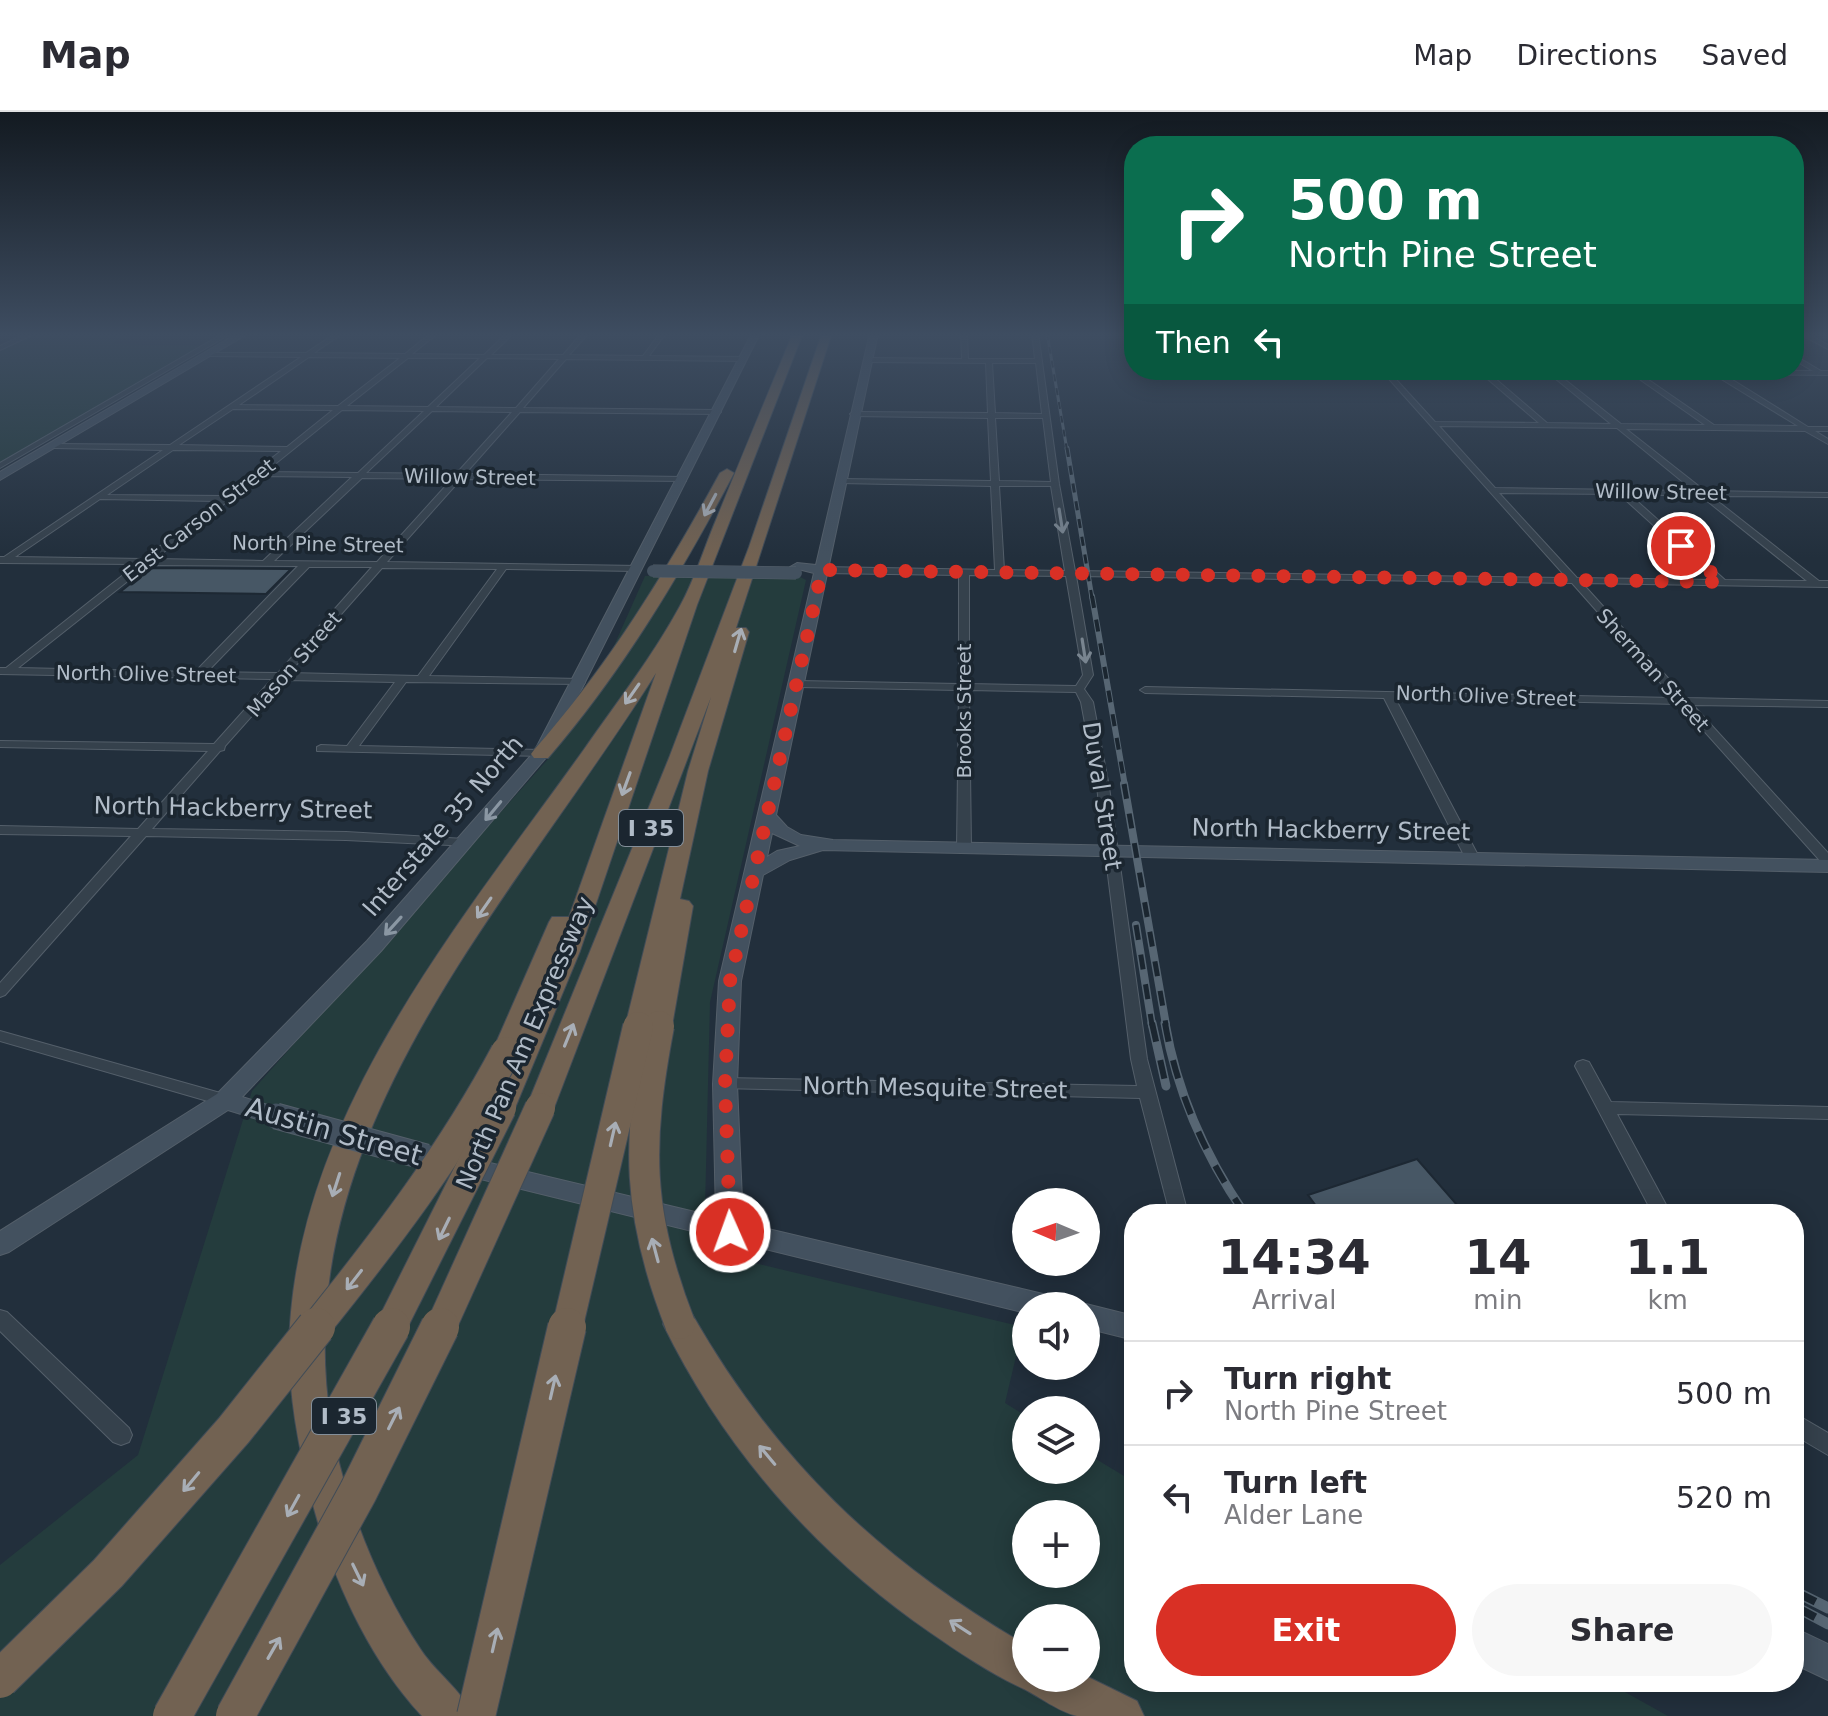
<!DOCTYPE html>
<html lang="en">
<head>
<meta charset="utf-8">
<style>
	:root { --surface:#fff; --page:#f7f7f7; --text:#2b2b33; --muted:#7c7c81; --line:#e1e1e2; --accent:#d93025 }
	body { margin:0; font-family:"DejaVu Sans",sans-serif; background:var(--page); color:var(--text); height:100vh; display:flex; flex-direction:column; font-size:30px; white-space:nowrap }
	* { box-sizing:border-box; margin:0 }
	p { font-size:26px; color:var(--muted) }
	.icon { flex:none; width:44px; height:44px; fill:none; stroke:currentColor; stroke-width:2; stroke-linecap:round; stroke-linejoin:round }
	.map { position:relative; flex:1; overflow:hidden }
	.side { position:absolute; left:1124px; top:1092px; width:680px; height:488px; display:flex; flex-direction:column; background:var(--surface); border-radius:32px; box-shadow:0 4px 20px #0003 }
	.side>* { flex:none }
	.guide { position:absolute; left:1124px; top:24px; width:680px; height:244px; border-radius:32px; box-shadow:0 4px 20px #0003; background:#0b6e4f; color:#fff; overflow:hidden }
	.needle { width:52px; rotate:272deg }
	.tools { position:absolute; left:1012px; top:1076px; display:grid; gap:16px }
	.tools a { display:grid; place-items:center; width:88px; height:88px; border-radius:50%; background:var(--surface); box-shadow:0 4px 20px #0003; font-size:40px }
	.pin { position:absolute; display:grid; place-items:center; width:68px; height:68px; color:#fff; margin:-34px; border:4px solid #fff; border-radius:50%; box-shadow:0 2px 8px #0007 }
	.me { position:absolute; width:88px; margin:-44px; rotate:358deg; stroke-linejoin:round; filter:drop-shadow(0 0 6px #0008) }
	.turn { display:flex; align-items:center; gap:28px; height:168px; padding:0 32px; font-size:36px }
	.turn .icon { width:104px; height:104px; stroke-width:2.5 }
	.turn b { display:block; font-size:56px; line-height:68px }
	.then { display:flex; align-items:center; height:76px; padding:0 32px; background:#0003; gap:16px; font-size:30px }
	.eta { display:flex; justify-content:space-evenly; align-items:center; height:136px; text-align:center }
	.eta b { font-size:48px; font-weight:600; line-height:56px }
	.button { display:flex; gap:16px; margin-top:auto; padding:16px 32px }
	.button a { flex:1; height:92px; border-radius:48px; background:var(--accent); color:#fff; font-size:32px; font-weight:600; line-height:92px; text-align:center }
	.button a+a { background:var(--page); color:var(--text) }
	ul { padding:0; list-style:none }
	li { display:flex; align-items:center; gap:24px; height:104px; padding:0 32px; border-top:2px solid var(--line) }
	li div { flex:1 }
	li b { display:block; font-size:30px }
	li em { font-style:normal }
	header { display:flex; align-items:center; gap:48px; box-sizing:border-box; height:112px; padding:0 40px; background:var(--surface); border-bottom:2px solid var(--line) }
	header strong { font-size:38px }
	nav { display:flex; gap:44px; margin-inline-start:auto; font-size:28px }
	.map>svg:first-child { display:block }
</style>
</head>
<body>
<header>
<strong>Map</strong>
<nav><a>Map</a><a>Directions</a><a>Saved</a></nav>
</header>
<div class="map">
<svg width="1828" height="1604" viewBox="0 0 1828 1604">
	<rect width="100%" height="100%" fill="#222f3c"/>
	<g fill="#243c3d" fill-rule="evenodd">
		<path d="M38 221H132L112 232 202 234 0 351V239Z"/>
		<path d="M645 464H798L806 468 710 890 704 1139 1023 1215 1005 1291 1026 1304V1358H1086V1341L1134 1370V1570H1607L1668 1604H0V1453L138 1343 252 979 549 646 609 545ZM1026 1402H1086V1462H1026ZM1026 1506H1086V1566H1026Z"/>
	</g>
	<g fill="#475765" stroke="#1d2833" stroke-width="2">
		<path d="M150 456 291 457 266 482 120 480Z"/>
		<path d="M1417 1047 1465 1102H1322L1308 1083Z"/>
	</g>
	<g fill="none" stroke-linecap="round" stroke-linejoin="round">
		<g stroke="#545f6a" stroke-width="2">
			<g id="street">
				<path d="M27 221H36L0 238V234Z"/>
				<path d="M224 221H232L0 356V351Z"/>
				<path d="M336 221H343L314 241 405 242 431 221H438L412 242 484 243 507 221H514L491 243H563L582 221H589L569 243 643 244 660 221H666L649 244 743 245 746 247 743 249 566 247 523 296 717 298 721 300 717 302 520 300 465 362 683 365H686V369L461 367 387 450 639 454V458L636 459 506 457 429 564 580 567 585 570 584 572 406 570 359 634 541 638 545 640V644L317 639V635L321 633 347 634 395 570 284 568 225 634 224 638 220 639 152 717 346 720 465 727 472 731 470 734 346 728 146 724 5 883 0 885V871L131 724 0 722V714L138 717 208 639 0 635V629L214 632 272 567 0 562V556H6L137 452 0 451V445H4L163 338 54 336 50 334 54 332 170 333 301 245 210 244 208 241H306ZM309 245 400 246 338 294 239 293ZM408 246H480L428 295 347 294ZM487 246 559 247 516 296 436 295ZM233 297 333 298 287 335 179 333ZM342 298 424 299 358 361 265 360ZM432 299 512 300 456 362 366 361ZM173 338 281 339 223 384 107 383ZM259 364 352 365 263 449 155 447ZM362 366 452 367 377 450 274 449ZM100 387 217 389 144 447 15 445ZM148 453 298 454 195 560 18 556ZM309 455H372L278 561 207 560ZM382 456 497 457 418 564 289 561Z"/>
				<path d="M961 221H967L968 247H1035L1032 221H1038L1059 372 1075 459 1567 466 1381 258 1712 261 1710 258 1813 259 1794 248V243L1821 259H1828V263L1723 262 1808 315H1828V319H1815L1828 327V332L1805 319 1626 317 1705 379 1828 381V385L1711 384 1819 469H1828V475L1582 471 1686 586 1828 589V595L1693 593 1828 741V753L1823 752 1680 592 1395 586 1480 747 1473 751 1466 747 1384 586 1145 581 1140 578 1145 575 1674 586 1572 471 1076 464 1093 563 1084 577 1093 590 1109 675 1147 947 1188 1102H1170L1140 986 719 976 717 972 719 968 725 966 1137 974 1131 947 1097 675 1081 590 1076 580 969 578 971 737 964 741 957 737 959 578 798 575 793 572 798 569 959 572V463L822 461 817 458 822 455 995 458 991 374 840 371 836 369 840 367 991 369 988 306 854 304 850 302 854 300 988 301 986 251 867 250 864 248 867 246 962 247ZM992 251H1036L1042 302 995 301ZM1391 262 1483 263 1539 311 1435 310ZM1491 263H1551L1611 312 1547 311ZM1559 263 1635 264 1705 313 1621 312ZM1643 264 1718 265 1798 314 1714 313ZM995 306H1043L1051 370 999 369ZM1439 314 1617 316 1694 379 1495 376ZM999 374H1051L1065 459 1004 458ZM1499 381 1619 382 1714 468 1577 466ZM1629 382 1701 384 1807 469 1725 468ZM969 463 1066 464 1083 563 1076 574 969 572Z"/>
				<path d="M1798 221H1806L1828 233V237Z"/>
				<path d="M0 919 231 984 233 988 231 992 225 994 0 929Z"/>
				<path d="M1583 948 1589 950 1611 990 1828 995V1007L1617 1002 1671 1102H1653L1575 954 1577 950Z"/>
				<path d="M0 1198 7 1200 129 1316 132 1323 129 1330 121 1333 113 1330 0 1219Z"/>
				<path d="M1794 1301 1828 1321V1343L1794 1323Z"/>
			</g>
		</g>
		<g stroke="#545f6a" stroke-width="2">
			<g id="secondary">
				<path d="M238 221H249L0 368V360Z"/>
				<path d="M752 221H760L549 642 381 839 242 985 284 998 288 1004 284 1010 276 1013 228 998 9 1140 0 1143V1119L217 982 367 829 534 640Z"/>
				<path d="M870 221H878L776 703 787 715 801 723 833 728 1828 748V760L823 738 790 748 763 763 741 869 737 972 743 1111 1043 1182 1053 1186 1057 1194H1026V1201L452 1060 449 1053 452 1046 461 1044 716 1105 713 972 719 869 814 461 790 455 797 451 816 453ZM772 721 800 734 777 739 767 745Z"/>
				<path d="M1086 1192 1134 1204V1228L1086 1216V1194H1081Z"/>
				<path d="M1794 1516 1828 1532V1568L1794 1552Z"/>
			</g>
		</g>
		<g stroke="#414c57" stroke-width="2">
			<g id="highway">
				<path d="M793 221H803L697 493 580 839 515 996 511 1003 501 1006 491 1003 487 996 508 949 496 947 492 940 549 810 552 805H569L656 561C497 814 242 1065 351 1392 368 1443 391 1493 421 1538 437 1562 461 1577 473 1604H422C366 1544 328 1457 309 1377 295 1319 285 1260 291 1200 310 987 466 803 585 636 617 590 653 544 680 494 695 467 704 436 716 408 741 346 767 284 793 221Z"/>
				<path d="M822 221H832L736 516H746L749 520 708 659 680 787 689 789 693 794 672 914 668 920 659 923 649 919 638 924 629 921 625 915 688 659 711 585 554 996 550 1003 540 1006 530 1003 526 996 669 646 749 435Z"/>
				<path d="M727 357 734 361C680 463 623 559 548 646H534L531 642 534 638C609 553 666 460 720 361Z"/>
				<path d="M680 1198 692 1202C776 1349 880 1448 1026 1533V1566L1086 1564 1137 1589 1144 1604C1123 1604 1097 1604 1077 1604 1059 1600 1038 1584 1024 1577 991 1562 960 1541 931 1521 816 1442 724 1337 663 1212L668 1202Z"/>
			</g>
		</g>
		<use href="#street" fill="#35414c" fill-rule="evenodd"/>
		<use href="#secondary" fill="#43515f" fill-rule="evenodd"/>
		<use href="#highway" fill="#726252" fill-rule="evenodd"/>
		<g stroke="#576673" stroke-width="3">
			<path id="rail-far5" d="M1047 221 1067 338"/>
		</g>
		<g stroke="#576673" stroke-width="5">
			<path id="rail-far4" d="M1067 336 1092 486"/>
		</g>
		<g stroke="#576673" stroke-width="6">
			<path id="rail-far3" d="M1092 484 1125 674"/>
		</g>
		<g stroke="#576673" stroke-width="8">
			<g id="rail-far2">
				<path d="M1124 672 1166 913"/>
				<path d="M1136 813 1152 913"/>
			</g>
		</g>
		<g stroke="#576673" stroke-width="9">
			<g id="rail-far1">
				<path d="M1152 911 1166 974"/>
				<path d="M1165 911C1177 981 1205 1044 1245 1102"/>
			</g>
		</g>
		<g stroke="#576673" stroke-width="11">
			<g id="rail">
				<path d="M1794 1479 1828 1496"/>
				<path d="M1794 1494 1828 1512"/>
			</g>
		</g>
		<use href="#rail-far5" stroke="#1b2630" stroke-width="2" stroke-dasharray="7" stroke-linecap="butt"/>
		<use href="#rail-far4" stroke="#1b2630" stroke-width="3" stroke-dasharray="9" stroke-linecap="butt"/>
		<use href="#rail-far3" stroke="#1b2630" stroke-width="4" stroke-dasharray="12" stroke-linecap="butt"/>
		<use href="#rail-far2" stroke="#1b2630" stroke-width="5" stroke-dasharray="15" stroke-linecap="butt"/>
		<use href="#rail-far1" stroke="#1b2630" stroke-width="6" stroke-dasharray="19" stroke-linecap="butt"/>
		<use href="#rail" stroke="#1b2630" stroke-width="8" stroke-dasharray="24" stroke-linecap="butt"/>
		<g stroke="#545f6a" stroke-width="13" stroke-linecap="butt">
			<path id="secondary-bridge-far1" d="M653 459 796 461"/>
		</g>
		<g stroke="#545f6a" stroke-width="27" stroke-linecap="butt">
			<path id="secondary-bridge" d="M276 1004 426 1045"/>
		</g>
		<g stroke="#414c57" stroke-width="32" stroke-linecap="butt">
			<g id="highway-bridge-far1">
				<path d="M659 914C637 1030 636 1100 680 1212"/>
				<path d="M314 1217C385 1129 453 1040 506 940"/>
				<path d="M390 1217 501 996"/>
				<path d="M440 1217 540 996"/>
				<path d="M567 1217 638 915"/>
			</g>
		</g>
		<g stroke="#414c57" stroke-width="40" stroke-linecap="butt">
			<g id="highway-bridge">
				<path d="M0 1567 108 1461 234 1318 316 1215"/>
				<path d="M172 1604 391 1215"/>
				<path d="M235 1604 358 1380 440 1215"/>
				<path d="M476 1604 567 1215"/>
			</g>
		</g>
		<use href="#secondary-bridge-far1" stroke="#43515f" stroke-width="12"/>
		<use href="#secondary-bridge" stroke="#43515f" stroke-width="25"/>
		<use href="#highway-bridge-far1" stroke="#726252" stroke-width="30"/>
		<use href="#highway-bridge" stroke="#726252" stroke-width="38"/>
	</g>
	<defs><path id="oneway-shaft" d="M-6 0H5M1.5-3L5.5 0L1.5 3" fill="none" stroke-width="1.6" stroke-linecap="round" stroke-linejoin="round" transform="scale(2)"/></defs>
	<g stroke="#a8aeb6">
		<use href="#oneway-shaft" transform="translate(710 393) rotate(118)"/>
		<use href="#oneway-shaft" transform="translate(738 528) rotate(-74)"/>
		<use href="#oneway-shaft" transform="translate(632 582) rotate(125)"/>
		<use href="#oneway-shaft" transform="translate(626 672) rotate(110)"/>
		<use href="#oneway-shaft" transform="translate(484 796) rotate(125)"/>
		<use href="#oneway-shaft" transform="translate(569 923) rotate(-68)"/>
		<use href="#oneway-shaft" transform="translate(613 1022) rotate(-77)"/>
		<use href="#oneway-shaft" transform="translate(336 1073) rotate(108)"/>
		<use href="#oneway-shaft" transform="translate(444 1117) rotate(116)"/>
		<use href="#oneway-shaft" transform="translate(655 1138) rotate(-105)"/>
		<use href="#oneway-shaft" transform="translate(354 1168) rotate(128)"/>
		<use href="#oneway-shaft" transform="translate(553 1275) rotate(-77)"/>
		<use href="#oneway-shaft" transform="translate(394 1306) rotate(-63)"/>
		<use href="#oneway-shaft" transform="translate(767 1343) rotate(-130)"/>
		<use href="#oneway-shaft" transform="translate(191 1370) rotate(130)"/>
		<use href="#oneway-shaft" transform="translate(293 1394) rotate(119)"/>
		<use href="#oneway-shaft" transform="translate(358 1463) rotate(64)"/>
		<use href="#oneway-shaft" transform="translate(960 1515) rotate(-147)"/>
		<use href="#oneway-shaft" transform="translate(495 1528) rotate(-77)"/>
		<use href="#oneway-shaft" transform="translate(274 1536) rotate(-60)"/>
	</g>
	<g stroke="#798590">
		<use href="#oneway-shaft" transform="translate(1061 409) rotate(81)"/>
		<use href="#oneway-shaft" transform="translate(1084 539) rotate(81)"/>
	</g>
	<g stroke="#8a97a3">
		<use href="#oneway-shaft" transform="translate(493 699) rotate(130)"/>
		<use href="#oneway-shaft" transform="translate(393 814) rotate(132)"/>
	</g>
	<linearGradient id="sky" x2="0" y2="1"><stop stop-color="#131a21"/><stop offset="0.5" stop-color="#3e4d61"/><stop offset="1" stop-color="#3e4d61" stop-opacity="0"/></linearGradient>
	<rect width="1828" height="446" fill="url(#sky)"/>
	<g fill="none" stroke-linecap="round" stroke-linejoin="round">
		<path stroke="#d93025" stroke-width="14" stroke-dasharray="0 25.2" d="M730 1120 725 972 730 869 822 458 1722 470 1681 434"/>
	</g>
	<g text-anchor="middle" stroke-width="7" stroke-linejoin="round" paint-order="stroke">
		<g font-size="20" fill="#b1bcc8" stroke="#1b2630">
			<text transform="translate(470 365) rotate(1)" y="7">Willow Street</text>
			<text transform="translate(1661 380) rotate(1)" y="7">Willow Street</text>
			<text transform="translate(199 408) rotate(-38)" y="7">East Carson Street</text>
			<text transform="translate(318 432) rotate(1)" y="7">North Pine Street</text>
			<text transform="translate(294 552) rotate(-49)" y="7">Mason Street</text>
			<text transform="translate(1653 558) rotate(48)" y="7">Sherman Street</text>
			<text transform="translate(146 562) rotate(1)" y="7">North Olive Street</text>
			<text transform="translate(1486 584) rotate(2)" y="7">North Olive Street</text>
			<text transform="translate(964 599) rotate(-90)" y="7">Brooks Street</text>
		</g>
		<g fill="#1b2630" stroke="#848f9a" stroke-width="2">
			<rect x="619" y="698" width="64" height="36" rx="6"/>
			<rect x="312" y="1286" width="64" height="36" rx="6"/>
		</g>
		<g font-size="22" font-weight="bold" fill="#b1bcc8">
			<text x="651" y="724">I 35</text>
			<text x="344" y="1312">I 35</text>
		</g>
		<g font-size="24" fill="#b1bcc8" stroke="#1b2630">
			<text transform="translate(1102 684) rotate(81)" y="8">Duval Street</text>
			<text transform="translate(233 696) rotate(1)" y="8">North Hackberry Street</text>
			<text transform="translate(443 714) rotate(-49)" y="8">Interstate 35 North</text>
			<text transform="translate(1331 718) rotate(1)" y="8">North Hackberry Street</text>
			<text transform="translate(525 931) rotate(-67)" y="8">North Pan Am Expressway</text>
			<text transform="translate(935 976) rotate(1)" y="8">North Mesquite Street</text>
		</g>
		<g font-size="28" fill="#b1bcc8" stroke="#1b2630">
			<text transform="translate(334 1019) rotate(16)" y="10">Austin Street</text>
		</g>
	</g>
</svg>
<div class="tools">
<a><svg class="needle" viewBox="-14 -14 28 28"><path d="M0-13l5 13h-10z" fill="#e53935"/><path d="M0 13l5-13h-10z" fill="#7c7c81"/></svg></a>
<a><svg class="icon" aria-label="sound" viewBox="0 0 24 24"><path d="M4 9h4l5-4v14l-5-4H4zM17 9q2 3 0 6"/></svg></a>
<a><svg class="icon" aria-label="layers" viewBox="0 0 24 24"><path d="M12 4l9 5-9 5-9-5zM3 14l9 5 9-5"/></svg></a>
<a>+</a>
<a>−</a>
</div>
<div class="pin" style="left:1681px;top:434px;background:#d93025"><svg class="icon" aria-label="arrive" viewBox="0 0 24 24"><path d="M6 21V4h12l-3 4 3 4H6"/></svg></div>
<svg class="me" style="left:730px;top:1120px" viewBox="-20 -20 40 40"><circle r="17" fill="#d93025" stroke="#fff" stroke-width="3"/><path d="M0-11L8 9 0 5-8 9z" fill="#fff"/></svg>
<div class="guide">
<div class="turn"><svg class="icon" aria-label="right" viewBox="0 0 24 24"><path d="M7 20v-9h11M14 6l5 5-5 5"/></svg><div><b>500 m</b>North Pine Street</div></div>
<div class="then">Then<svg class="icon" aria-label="left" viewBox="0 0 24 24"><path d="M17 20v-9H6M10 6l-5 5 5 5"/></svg></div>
</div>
<section class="side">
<div class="eta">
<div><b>14:34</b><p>Arrival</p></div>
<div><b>14</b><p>min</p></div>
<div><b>1.1</b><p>km</p></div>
</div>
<ul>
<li><svg class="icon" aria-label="right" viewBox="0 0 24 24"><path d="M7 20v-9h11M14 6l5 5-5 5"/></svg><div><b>Turn right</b><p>North Pine Street</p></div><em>500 m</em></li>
<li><svg class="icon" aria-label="left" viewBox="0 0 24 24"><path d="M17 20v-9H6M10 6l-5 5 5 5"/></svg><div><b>Turn left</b><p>Alder Lane</p></div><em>520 m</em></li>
</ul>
<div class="button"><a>Exit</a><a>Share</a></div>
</section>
</div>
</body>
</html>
